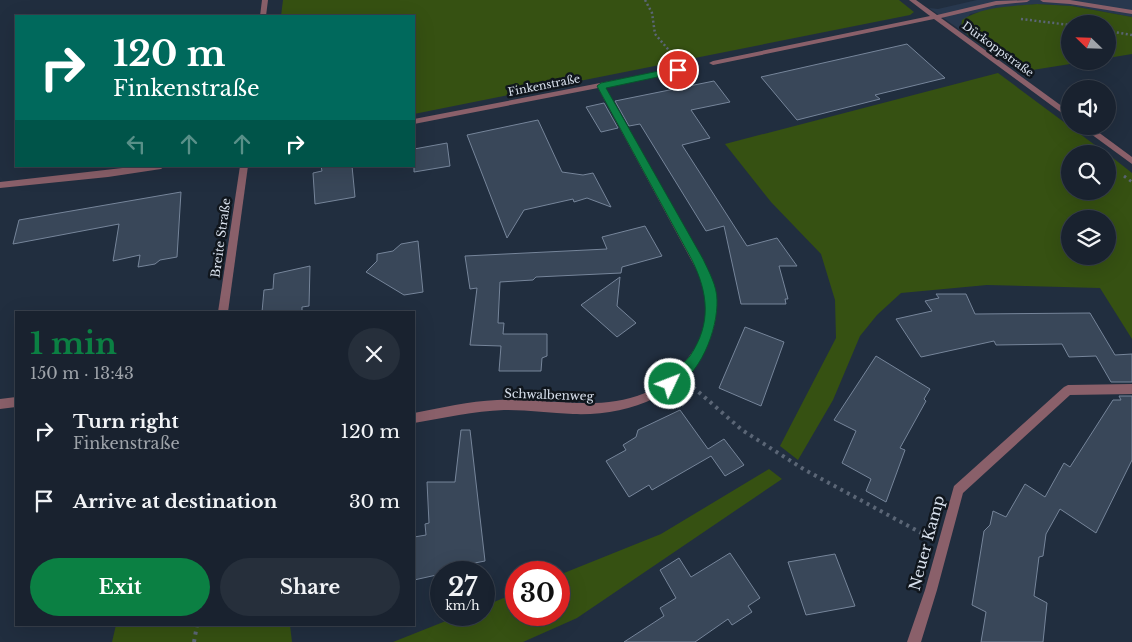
<!DOCTYPE html>
<html lang="en">
<head>
<meta charset="utf-8">
<style>
	:root { --surface:#19222f; --page:#262f3b; --text:#f1f3f6; --muted:#9fa4aa; --line:#373f4b; --accent:#0b8043 }
	body { margin:0; font-family:"Libre Baskerville",serif; background:var(--page); color:var(--text); height:100vh; display:flex; flex-direction:column; font-size:19px; white-space:nowrap }
	* { box-sizing:border-box; margin:0 }
	p { font-size:16px; color:var(--muted) }
	.icon { flex:none; width:28px; height:28px; fill:none; stroke:currentColor; stroke-width:2; stroke-linecap:round; stroke-linejoin:round }
	.map { position:relative; flex:1; overflow:hidden }
	.details { position:absolute; left:15px; top:311px; width:400px; height:315px; display:flex; flex-direction:column; background:var(--surface); border-radius:0px; box-shadow:0 5px 20px #0002,0 0 0 1px var(--line) }
	.details>* { flex:none }
	.banner { position:absolute; left:15px; top:15px; width:400px; height:152px; border-radius:0px; box-shadow:0 5px 20px #0002,0 0 0 1px var(--line); background:#00695c; color:#fff; overflow:hidden }
	.needle { width:32px; rotate:293deg }
	.fabs { position:absolute; left:1061px; top:15px; display:grid; gap:10px }
	.fabs a { display:grid; place-items:center; width:55px; height:55px; border-radius:50%; background:var(--surface); box-shadow:0 5px 20px #0002,0 0 0 1px var(--line); font-size:25px }
	.speed { position:absolute; left:430px; top:561px; display:flex; gap:10px; font-size:25px; font-weight:700; text-align:center }
	.speed>* { display:grid; place-content:center; width:65px; height:65px; border-radius:50%; background:var(--surface); box-shadow:0 5px 20px #0002,0 0 0 1px var(--line); line-height:1 }
	.speed small { font-size:12px; font-weight:400 }
	.speed .limit { border:8px solid #d22; background:#fff; color:#111 }
	.pin { position:absolute; display:grid; place-items:center; width:42px; height:42px; color:#fff; margin:-21px; border:2px solid #fff; border-radius:50%; box-shadow:0 1px 5px #0007 }
	.me { position:absolute; width:55px; margin:-28px; rotate:47deg; stroke-linejoin:round; filter:drop-shadow(0 0 4px #0008) }
	.turn { display:flex; align-items:center; gap:18px; height:105px; padding:0 15px; font-size:22px }
	.turn .icon { width:65px; height:65px; stroke-width:2.5 }
	.turn b { display:block; font-size:35px; line-height:42px }
	.lanes { display:flex; align-items:center; height:48px; padding:0 15px; background:#0003; justify-content:center; gap:25px; direction:ltr }
	.lanes .off { opacity:.35 }
	.round { display:grid; place-items:center; flex:none; width:52px; height:52px; border-radius:26px; background:var(--page) }
	.overview { display:flex; align-items:center; justify-content:space-between; height:85px; padding:0 15px }
	h1 { font-size:30px; font-weight:700; line-height:38px; color:var(--accent) }
	.button { display:flex; gap:10px; margin-top:auto; padding:10px 15px }
	.button a { flex:1; height:58px; border-radius:30px; background:var(--accent); color:#fff; font-size:20px; font-weight:700; line-height:58px; text-align:center }
	.button a+a { background:var(--page); color:var(--text) }
	ul { padding:0; list-style:none }
	li { display:flex; align-items:center; gap:15px; height:70px; padding:0 15px }
	li div { flex:1 }
	li b { display:block; font-size:19px }
	li em { font-style:normal }
	.map>svg:first-child { display:block }
</style>
</head>
<body>
<div class="map">
<svg width="1132" height="642" viewBox="0 0 1132 642">
	<rect width="100%" height="100%" fill="#212e3f"/>
	<path fill="#28384e" d="M977 0H1132V17L1072 6 1037 4 1000 8 970 14 961 27 969 36 929 8 938 9Z"/>
	<g fill="#365112" fill-rule="evenodd">
		<path d="M283 0H899L914 12 910 15 414 114V16H281Z"/>
		<path d="M1037 4 1072 6 1132 17V54L1108 58V24H1070V61H1089L1020 72 969 36 961 27 962 20C982 6 1014 6 1037 4Z"/>
		<path d="M998 73 1107 154H1070V191H1108V154L1132 173V339L1100 288 987 285 901 293 877 315 860 336 833 400 798 460 780 446 836 338 835 300 821 254 771 202 725 144ZM1070 219H1108V256H1070Z"/>
		<path d="M769 469 782 479 577 618 523 642H393L461 615H484V606L516 593V615H559V575L661 534Z"/>
		<path d="M116 625H290L292 642H112Z"/>
	</g>
	<g fill="#394759" stroke="#76859a">
		<path d="M907 44 945 78 875 95 880 99 797 120 761 77Z"/>
		<path d="M714 81 730 102 691 110 710 138 682 145 747 246 777 238 797 266H779L788 299H785L786 304H741L724 226 706 231 640 124 629 126 615 101Z"/>
		<path d="M604 103 618 128 601 132 586 107Z"/>
		<path d="M538 120 562 172 583 175 593 173 611 207 587 198 574 202 573 199 524 210 507 238 467 135Z"/>
		<path d="M447 143 450 166 414 172V149Z"/>
		<path d="M321 166H352L355 197 315 204 313 173 322 171Z"/>
		<path d="M181 192 177 257 160 260 155 264 138 267 140 255 113 261 119 224 13 244 19 220Z"/>
		<path d="M645 226 662 256 622 267 621 273 536 277 533 280 500 282 498 323H504L503 334H547V356L542 358 541 371H499L501 346 470 345 477 288 470 289 465 256 607 249 602 237Z"/>
		<path d="M418 241 423 292 404 295 366 272 377 261V254L393 251 401 244Z"/>
		<path d="M310 266 309 306 302 307V312H262L264 290 273 289 274 274Z"/>
		<path d="M620 277 617 306 636 323 617 337 581 305Z"/>
		<path d="M936 294H966L975 314 1090 313 1115 355 1132 354V382H1111L1096 356 1069 357 1062 344 996 345 994 341 921 357 896 319 932 311 925 301 939 298Z"/>
		<path d="M745 327 784 342 761 406 719 388Z"/>
		<path d="M876 356 930 389 924 399 926 401 900 448 905 450 886 502 866 491 871 479 842 463 856 431 834 420Z"/>
		<path d="M1119 396H1132V460L1096 533 1060 509 1046 534 1043 556 1039 557 1034 596 1047 603 1043 642H981L986 612 972 605 984 531 990 525 993 511 1006 517 1025 484 1045 497 1064 463 1070 467 1113 400H1121Z"/>
		<path d="M680 410 708 449 724 439 744 465 725 476 711 456 652 490 649 485 629 497 606 461 626 450 623 445 636 437 638 430Z"/>
		<path d="M461 430H470L485 561 459 566 455 572H441V574L414 580V537L426 535 425 524 429 523 427 482H455Z"/>
		<path d="M730 553 760 598 748 606 752 612 732 625 728 619 695 642H624L664 616 660 608 676 598 660 570 679 558 691 577Z"/>
		<path d="M835 554 855 606 806 615 788 562Z"/>
	</g>
	<g fill="none" stroke-linecap="round" stroke-linejoin="round">
		<g stroke="#5b6676" stroke-width="2.5" stroke-dasharray="2 2.5" stroke-linecap="butt">
			<path d="M645 0 652 13 655 34 673 55"/>
			<path d="M1021 19 1070 25"/>
			<path d="M1108 31 1132 35"/>
		</g>
		<path stroke="#5b6676" stroke-width="3" stroke-dasharray="2.5 4" stroke-linecap="butt" d="M1124 176 1132 182"/>
		<g stroke="#5b6676" stroke-width="4" stroke-dasharray="3 4.5" stroke-linecap="butt">
			<path d="M693 387 742 430 805 470 925 535"/>
			<path d="M194 642 197 625"/>
		</g>
		<g fill="#8a606a" fill-rule="evenodd">
			<path d="M262 0H268L266 16H260Z"/>
			<path d="M909 0H916L937 15 996 1 1030 0 1027 2 996 5 941 18 1070 112V119L934 19 713 65 709 63 713 61 930 16Z"/>
			<path d="M1040 0H1070L1132 10V14L1070 4 1043 2Z"/>
			<path d="M678 68H681V72L605 87 709 275C720 298 718 323 707 345 682 397 628 416 573 414 550 413 527 410 504 410 474 411 444 418 414 423V413C441 408 469 401 497 400 571 397 642 426 693 351 708 329 709 303 701 278L598 88 414 124V119Z"/>
			<path d="M1080 126H1090L1132 157V164Z"/>
			<path d="M140 166H165L161 169 108 177 0 188V182Z"/>
			<path d="M240 166H248L228 312H218Z"/>
			<path d="M1132 384V394L1070 395 963 493 937 590 921 642H907L925 590 954 486 1064 387 1068 385Z"/>
			<path d="M16 397V407L0 409V399Z"/>
		</g>
	</g>
	<path fill="#0b8043" stroke="#07532c" d="M678 67 682 70 681 72 606 88 703 259C709 272 717 286 717 300 718 329 700 378 670 389L665 388 663 384C668 375 683 365 690 356 712 323 708 293 692 260L597 86 601 83Z"/>
	<g text-anchor="middle" stroke-width="5" stroke-linejoin="round" paint-order="stroke">
		<g font-size="11" fill="#d8e0ec" stroke="#10161d">
			<text transform="translate(998 49) rotate(36)" y="4">Dürkoppstraße</text>
			<text transform="translate(544 85) rotate(-11)" y="4">Finkenstraße</text>
		</g>
		<g font-size="12" fill="#d8e0ec" stroke="#10161d">
			<text transform="translate(221 238) rotate(-82)" y="4">Breite Straße</text>
			<text transform="translate(549 395) rotate(2)" y="4">Schwalbenweg</text>
		</g>
		<g font-size="15" fill="#d8e0ec" stroke="#10161d">
			<text transform="translate(927 543) rotate(-75)" y="5">Neuer Kamp</text>
		</g>
	</g>
</svg>
<div class="fabs">
<a><svg class="needle" viewBox="-14 -14 28 28"><path d="M0-13l5 13h-10z" fill="#e53935"/><path d="M0 13l5-13h-10z" fill="#9fa4aa"/></svg></a>
<a><svg class="icon" aria-label="sound" viewBox="0 0 24 24"><path d="M4 9h4l5-4v14l-5-4H4zM17 9q2 3 0 6"/></svg></a>
<a><svg class="icon" aria-label="search" viewBox="0 0 24 24"><circle cx="10" cy="10" r="6"/><path d="M15 15l6 6"/></svg></a>
<a><svg class="icon" aria-label="layers" viewBox="0 0 24 24"><path d="M12 4l9 5-9 5-9-5zM3 14l9 5 9-5"/></svg></a>
</div>
<div class="speed"><div>27<small>km/h</small></div><div class="limit">30</div></div>
<div class="pin" style="left:678px;top:70px;background:#d93025"><svg class="icon" aria-label="arrive" viewBox="0 0 24 24"><path d="M6 21V4h12l-3 4 3 4H6"/></svg></div>
<svg class="me" style="left:670px;top:384px" viewBox="-20 -20 40 40"><circle r="17" fill="#0b8043" stroke="#fff" stroke-width="3"/><path d="M0-11L8 9 0 5-8 9z" fill="#fff"/></svg>
<div class="banner">
<div class="turn"><svg class="icon" aria-label="right" viewBox="0 0 24 24"><path d="M7 20v-9h11M14 6l5 5-5 5"/></svg><div><b>120 m</b>Finkenstraße</div></div>
<div class="lanes"><svg class="icon off" aria-label="left" viewBox="0 0 24 24"><path d="M17 20v-9H6M10 6l-5 5 5 5"/></svg><svg class="icon off" aria-label="ahead" viewBox="0 0 24 24"><path d="M12 20V5M6 11l6-6 6 6"/></svg><svg class="icon off" aria-label="ahead" viewBox="0 0 24 24"><path d="M12 20V5M6 11l6-6 6 6"/></svg><svg class="icon" aria-label="right" viewBox="0 0 24 24"><path d="M7 20v-9h11M14 6l5 5-5 5"/></svg></div>
</div>
<section class="details">
<div class="overview"><div><h1>1 min</h1><p>150 m · 13:43</p></div><a class="round"><svg class="icon" aria-label="close" viewBox="0 0 24 24"><path d="M6 6l12 12M18 6L6 18"/></svg></a></div>
<ul>
<li><svg class="icon" aria-label="right" viewBox="0 0 24 24"><path d="M7 20v-9h11M14 6l5 5-5 5"/></svg><div><b>Turn right</b><p>Finkenstraße</p></div><em>120 m</em></li>
<li><svg class="icon" aria-label="arrive" viewBox="0 0 24 24"><path d="M6 21V4h12l-3 4 3 4H6"/></svg><div><b>Arrive at destination</b></div><em>30 m</em></li>
</ul>
<div class="button"><a>Exit</a><a>Share</a></div>
</section>
</div>
</body>
</html>
